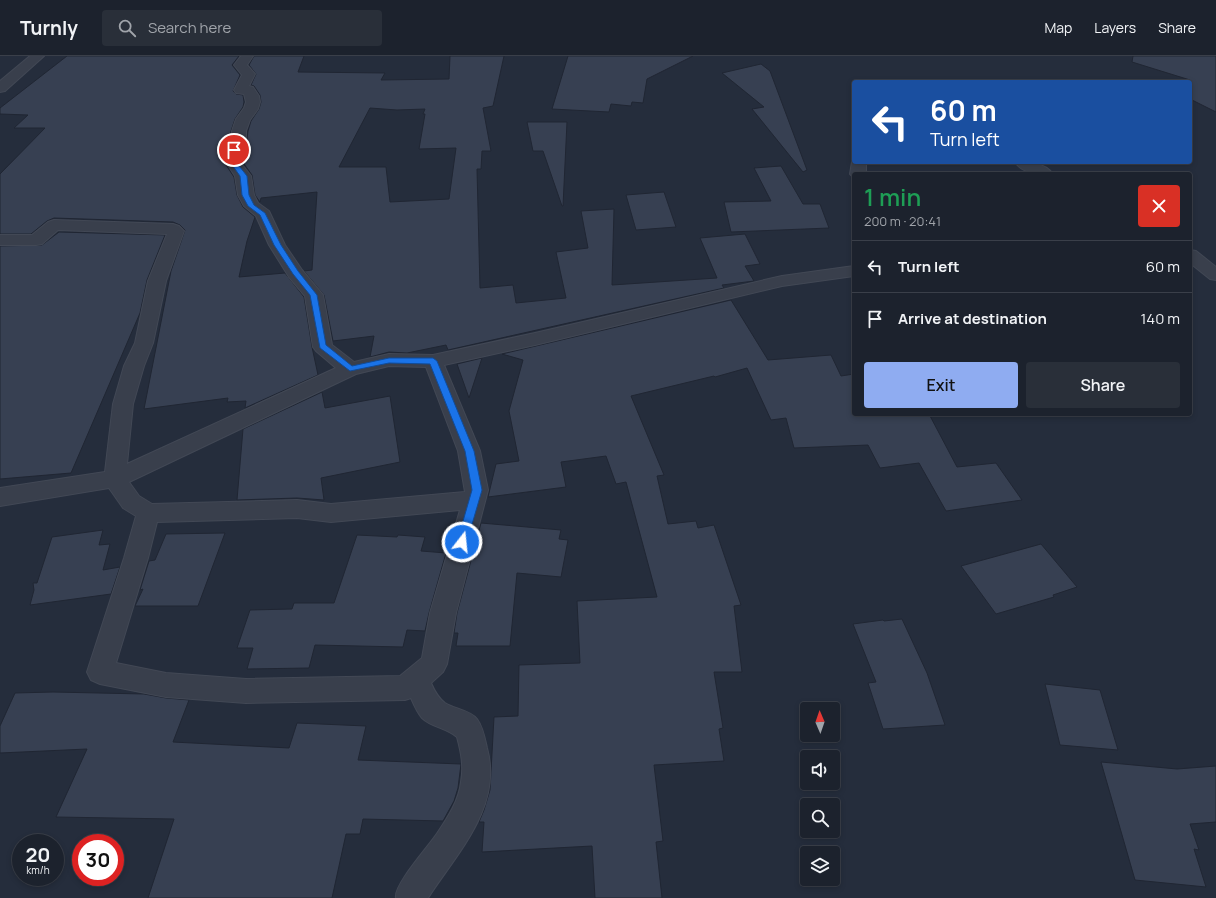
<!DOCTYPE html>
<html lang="en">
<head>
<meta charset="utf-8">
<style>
	:root { --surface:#1c222d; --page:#292f39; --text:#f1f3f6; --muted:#a0a4aa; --line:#3a3f49; --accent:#8facf1 }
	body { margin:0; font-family:Manrope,sans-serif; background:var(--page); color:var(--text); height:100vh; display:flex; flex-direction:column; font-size:15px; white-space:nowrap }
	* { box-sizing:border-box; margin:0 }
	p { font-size:13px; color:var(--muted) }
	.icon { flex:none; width:22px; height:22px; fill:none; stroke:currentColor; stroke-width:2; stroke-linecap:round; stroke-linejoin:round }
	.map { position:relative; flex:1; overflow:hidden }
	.side { position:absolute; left:852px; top:116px; width:340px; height:244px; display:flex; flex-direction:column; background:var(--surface); border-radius:4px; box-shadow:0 2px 6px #0003,0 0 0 1px var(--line) }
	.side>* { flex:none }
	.top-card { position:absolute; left:852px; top:24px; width:340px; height:84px; border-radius:4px; box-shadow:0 2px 6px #0003,0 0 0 1px var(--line); background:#1a4fa0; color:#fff; overflow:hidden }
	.needle { width:26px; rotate:358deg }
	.tools { position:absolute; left:800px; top:646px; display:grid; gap:8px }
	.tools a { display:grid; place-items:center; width:40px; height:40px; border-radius:4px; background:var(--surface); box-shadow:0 2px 6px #0003,0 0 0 1px var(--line); font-size:20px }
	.speed { position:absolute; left:12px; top:778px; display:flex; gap:8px; font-size:20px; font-weight:700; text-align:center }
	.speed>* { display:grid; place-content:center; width:52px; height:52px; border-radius:50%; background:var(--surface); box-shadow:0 2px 6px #0003,0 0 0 1px var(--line); line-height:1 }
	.speed small { font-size:10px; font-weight:400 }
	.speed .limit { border:6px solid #d22; background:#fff; color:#111 }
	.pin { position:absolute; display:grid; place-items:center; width:34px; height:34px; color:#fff; margin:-17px; border:2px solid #fff; border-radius:50%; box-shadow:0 1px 4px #0007 }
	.me { position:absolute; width:44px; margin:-22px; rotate:16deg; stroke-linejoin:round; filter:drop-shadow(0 0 3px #0008) }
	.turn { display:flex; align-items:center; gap:14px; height:84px; padding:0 12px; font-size:18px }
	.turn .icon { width:52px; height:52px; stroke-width:2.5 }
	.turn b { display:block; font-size:28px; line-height:34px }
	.round { display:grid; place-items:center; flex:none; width:42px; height:42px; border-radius:4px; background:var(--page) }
	.overview { display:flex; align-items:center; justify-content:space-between; height:68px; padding:0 12px }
	h1 { font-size:24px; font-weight:600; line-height:30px; color:#1e9e55 }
	.primary-button { display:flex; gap:8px; margin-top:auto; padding:8px 12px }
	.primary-button a { flex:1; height:46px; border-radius:4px; background:var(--accent); color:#111; font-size:16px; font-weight:600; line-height:46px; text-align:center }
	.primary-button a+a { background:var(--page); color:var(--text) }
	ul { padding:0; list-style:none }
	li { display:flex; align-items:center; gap:12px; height:52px; padding:0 12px; border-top:1px solid var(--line) }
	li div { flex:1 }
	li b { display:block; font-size:15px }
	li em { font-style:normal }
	header { display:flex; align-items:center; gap:24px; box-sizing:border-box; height:56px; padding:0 20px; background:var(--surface); border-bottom:1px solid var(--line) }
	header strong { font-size:19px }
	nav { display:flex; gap:22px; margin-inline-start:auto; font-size:14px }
	.search { width:280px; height:36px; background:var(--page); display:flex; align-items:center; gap:10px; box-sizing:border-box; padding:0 14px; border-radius:4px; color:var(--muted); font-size:15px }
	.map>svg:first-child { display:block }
</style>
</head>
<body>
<header>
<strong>Turnly</strong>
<div class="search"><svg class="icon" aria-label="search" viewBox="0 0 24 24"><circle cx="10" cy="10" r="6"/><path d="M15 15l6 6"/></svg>Search here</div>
<nav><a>Map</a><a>Layers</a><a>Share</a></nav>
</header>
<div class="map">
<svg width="1216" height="842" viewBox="0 0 1216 842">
	<rect width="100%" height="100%" fill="#252d3c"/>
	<g fill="#374052" stroke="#202633" fill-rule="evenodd">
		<path d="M67 0H239L232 9 240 19 233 35 236 38 243 39 244 46 243 51 235 63 231 75 230 82 225 92 224 106 234 121 237 139 243 151 255 161 247 185 239 221 285 217 304 241 312 291 318 319 245 352 246 345 227 346 228 342 144 353 171 215 185 174 180 169 173 166 54 162 47 165 31 178H0V118L45 72H14L28 59 0 58V52Z"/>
		<path d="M254 0H304L298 16 385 17 381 24 449 23 450 0H504L493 50 483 52 491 95H482L481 113H477L480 232 513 229 516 247 566 242 556 196 588 192 581 155 614 153 612 229 717 222 700 182 745 178 760 208 745 210 754 225 722 229 724 232 448 294 446 289 407 297 389 296 370 301 374 280 333 285 324 239 304 215 312 214 317 136 261 142 260 146 255 139 252 119 242 105V93L247 83 248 75 251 65 259 53 261 46 260 39 254 30 251 29 256 18 249 9ZM370 52 397 54 425 53 423 58H425L419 93 456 92 449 143 390 146 386 111H339Z"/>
		<path d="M568 0H693L647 23 643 47 632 46 631 50 611 48 609 56 552 53Z"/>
		<path d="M1133 0H1216V56L1190 43V24L1132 6Z"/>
		<path d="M761 8 770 15 807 114 803 116 752 53 764 51 722 17Z"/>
		<path d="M527 66H567L563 150H562L543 95H533Z"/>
		<path d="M781 110 803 148H820L829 172 731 176 724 146 771 145 754 112Z"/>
		<path d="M664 136 676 171 636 174 626 139Z"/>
		<path d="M59 176 165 179 147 224 140 257 71 417 0 423V190L42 189Z"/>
		<path d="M731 244 768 304 831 299 841 320 854 318V358H929L957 411 996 407 1022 444 946 455 919 407 880 412 868 389 794 392 786 362 771 364 747 312 715 321 714 320 631 340 664 419 657 420 668 468 696 465 698 472 714 469 741 549 734 550 742 616H714L723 672 719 673 724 705 654 709 663 785 656 786 662 842H595L592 790 482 796 484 766H479L484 754 490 734 494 661 518 660 519 609 580 607 577 545 657 541 626 426 616 428 606 400 561 406 566 431 488 441 496 408 519 405 509 355 523 304 502 298Z"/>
		<path d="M482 302 469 342 457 308Z"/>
		<path d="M322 336 325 352 390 340 400 406 321 422 324 444 297 442 237 444 243 373Z"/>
		<path d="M481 467 561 474 559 483 568 484 561 521 517 517 510 590H456L458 577H454L457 557Z"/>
		<path d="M103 474 99 489 110 488 103 514 120 511 111 538 30 549 34 534 33 527H37L52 481Z"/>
		<path d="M225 477 198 550H135L143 533 140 534 149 505 155 504 166 478Z"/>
		<path d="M357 479 397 481 398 479 425 481 421 495 446 497 429 557 425 575 407 574 403 591 315 589 309 612 247 613 253 592H237L250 554 292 553 294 547H334Z"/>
		<path d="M1041 488 1077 531 1053 539 1054 541 996 558 961 510Z"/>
		<path d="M902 563 927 617 945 669 883 673 868 627 876 626 853 568 883 564 884 565Z"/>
		<path d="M1045 628 1100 634 1118 694 1060 689Z"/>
		<path d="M53 636 144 638 166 642 189 644 173 686 289 692 297 667 366 670 358 704 461 708 458 732 454 745 443 765 363 763 360 778H346L332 842H148L174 763 56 761 87 693 0 697V670L15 637Z"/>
		<path d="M1101 706 1177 713 1216 710V766L1190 768 1199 794 1194 793 1206 831 1135 824Z"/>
	</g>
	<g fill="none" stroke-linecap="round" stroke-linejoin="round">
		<g stroke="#424855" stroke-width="2">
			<g id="street">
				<path d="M30 0H44L5 35 0 36V25Z"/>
				<path d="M241 0H253L247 9 255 18 249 30 253 31 259 40 260 46 258 53 250 64 246 75V82L240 93V106L251 120 254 139 258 147 269 155 285 189 302 214 323 239 332 289 354 306 389 298 433 299 535 277 782 220 854 210V220L782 230 535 289 444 309 480 395 488 434 456 557 447 608 443 616 431 627C434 634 438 642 445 647 454 653 470 654 477 663 483 671 485 683 487 692 503 751 457 797 428 842H396C393 829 430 789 438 776 448 761 459 744 461 726 464 710 461 696 457 681 447 672 431 671 422 662 417 656 414 649 411 642L405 644 246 647 166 641 100 628 91 624 87 616 124 502 136 460 123 452 109 432 0 450V432L105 416 113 348 124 310 135 287 148 225 167 178 58 174 42 188 36 189H0V179H32L48 166 54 164 173 168 179 170 184 175 166 225 153 287 144 310 133 348 127 408 336 312 316 295 313 291 305 240 289 221 269 189 256 160 244 150 238 139 235 120 226 106V93L232 82V75L236 63 244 52 246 46 244 38 236 37 234 34 242 19 234 9ZM389 310 426 311 458 395 465 436 331 448 297 444 152 448 139 440 129 426 356 318ZM460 454 430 557 422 602 400 620 246 623 166 617 116 607 148 502 157 466 297 462 331 466Z"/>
				<path d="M854 103V106H866V118H854V122L850 118 852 106Z"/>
				<path d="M1015 106C1028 106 1044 106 1053 118 1039 118 1023 118 1015 106Z"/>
				<path d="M1190 194 1196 195 1216 211V224L1210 223 1190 207Z"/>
			</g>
		</g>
		<use href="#street" fill="#393f4c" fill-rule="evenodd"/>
	</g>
	<path fill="#1a73e8" stroke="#114b97" d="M231 92 236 94V106L247 120 249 139 254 149 265 157 281 189 298 215 317 239 326 289 352 310 389 302H433L437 305 474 395 482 434 466 489H459L457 486 472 434 465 395 430 308 389 307 350 315 320 292 310 239 293 218 274 189 260 159 248 150 242 139 240 120 230 106Z"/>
</svg>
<div class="tools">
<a><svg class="needle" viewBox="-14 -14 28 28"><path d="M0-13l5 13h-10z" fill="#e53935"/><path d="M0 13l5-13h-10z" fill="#a0a4aa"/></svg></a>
<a><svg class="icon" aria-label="sound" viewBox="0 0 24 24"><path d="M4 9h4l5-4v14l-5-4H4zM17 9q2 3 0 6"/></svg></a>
<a><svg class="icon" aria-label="search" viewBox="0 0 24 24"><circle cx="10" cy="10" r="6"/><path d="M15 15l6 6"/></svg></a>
<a><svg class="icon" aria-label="layers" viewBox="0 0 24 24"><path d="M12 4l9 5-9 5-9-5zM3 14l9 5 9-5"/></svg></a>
</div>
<div class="speed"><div>20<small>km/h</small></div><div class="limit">30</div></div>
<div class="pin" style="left:234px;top:94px;background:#d93025"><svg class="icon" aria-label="arrive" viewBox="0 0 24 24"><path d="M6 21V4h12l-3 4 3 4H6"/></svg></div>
<svg class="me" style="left:462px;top:486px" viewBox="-20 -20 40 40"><circle r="17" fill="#1a73e8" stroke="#fff" stroke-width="3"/><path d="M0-11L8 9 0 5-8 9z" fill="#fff"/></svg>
<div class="top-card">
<div class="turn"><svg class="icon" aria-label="left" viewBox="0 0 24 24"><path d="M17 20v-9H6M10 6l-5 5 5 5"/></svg><div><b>60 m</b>Turn left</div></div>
</div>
<section class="side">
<div class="overview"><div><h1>1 min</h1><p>200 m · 20:41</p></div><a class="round" style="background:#d93025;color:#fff"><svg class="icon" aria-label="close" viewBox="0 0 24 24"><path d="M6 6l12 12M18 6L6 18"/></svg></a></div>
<ul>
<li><svg class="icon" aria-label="left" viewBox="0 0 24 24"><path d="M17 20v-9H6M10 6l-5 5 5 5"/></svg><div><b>Turn left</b></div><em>60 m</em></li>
<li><svg class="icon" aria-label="arrive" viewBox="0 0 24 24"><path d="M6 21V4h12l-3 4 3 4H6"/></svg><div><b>Arrive at destination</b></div><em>140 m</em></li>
</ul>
<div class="primary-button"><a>Exit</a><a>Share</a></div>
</section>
</div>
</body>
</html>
